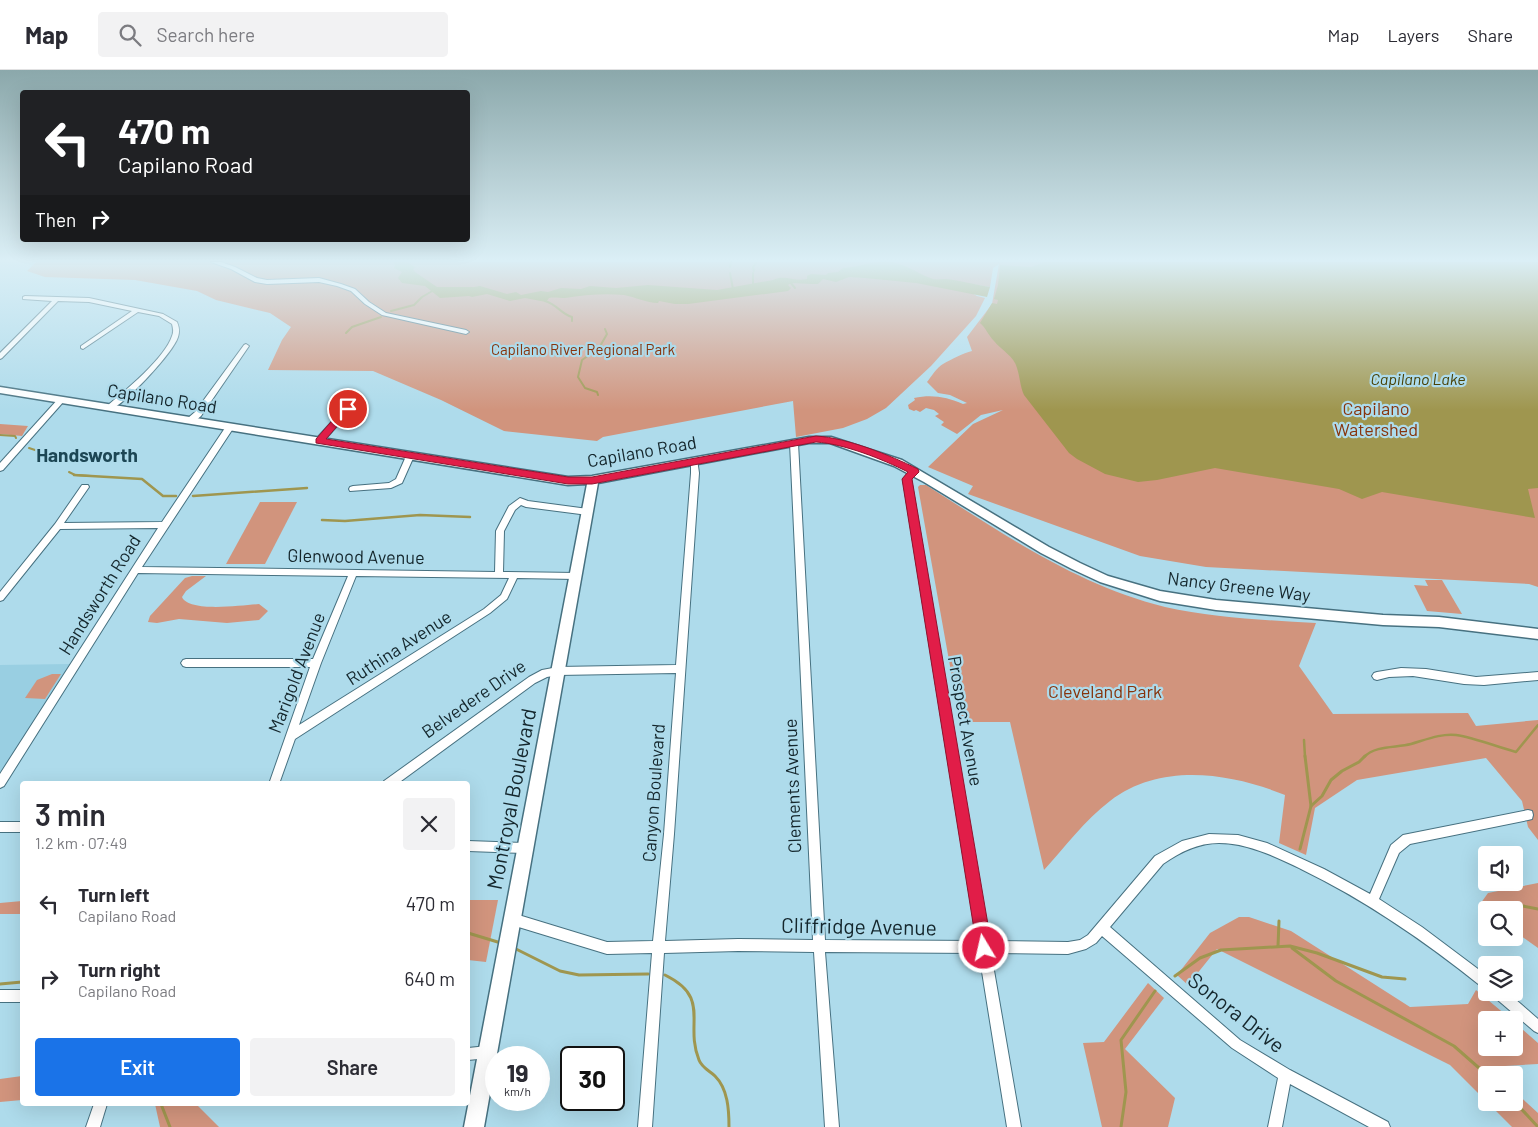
<!DOCTYPE html>
<html lang="en">
<head>
<meta charset="utf-8">
<style>
	:root { --surface:#fff; --page:#f2f2f3; --text:#2b2b33; --muted:#7c7c81; --line:#e1e1e2; --accent:#1a73e8 }
	body { margin:0; font-family:Barlow,sans-serif; background:var(--page); color:var(--text); height:100vh; display:flex; flex-direction:column; font-size:19px; white-space:nowrap }
	* { box-sizing:border-box; margin:0 }
	p { font-size:16px; color:var(--muted) }
	.icon { flex:none; width:28px; height:28px; fill:none; stroke:currentColor; stroke-width:2; stroke-linecap:round; stroke-linejoin:round }
	.map { position:relative; flex:1; overflow:hidden }
	.panel { position:absolute; left:20px; top:711px; width:450px; height:325px; display:flex; flex-direction:column; background:var(--surface); border-radius:5px; box-shadow:0 5px 20px #0002 }
	.panel>* { flex:none }
	.guide { position:absolute; left:20px; top:20px; width:450px; height:152px; border-radius:5px; box-shadow:0 5px 20px #0002; background:#202124; color:#fff; overflow:hidden }
	.tools { position:absolute; left:1478px; top:776px; display:grid; gap:10px }
	.tools a { display:grid; place-items:center; width:45px; height:45px; border-radius:5px; background:var(--surface); box-shadow:0 5px 20px #0002; font-size:25px }
	.speed { position:absolute; left:485px; top:976px; display:flex; gap:10px; font-size:25px; font-weight:700; text-align:center }
	.speed>* { display:grid; place-content:center; width:65px; height:65px; border-radius:50%; background:var(--surface); box-shadow:0 5px 20px #0002; line-height:1 }
	.speed small { font-size:12px; font-weight:400 }
	.speed .limit { border:2px solid #111; border-radius:8px; background:#fff; color:#111 }
	.pin { position:absolute; display:grid; place-items:center; width:42px; height:42px; color:#fff; margin:-21px; border:2px solid #fff; border-radius:50%; box-shadow:0 1px 5px #0007 }
	.me { position:absolute; width:55px; margin:-28px; rotate:351deg; stroke-linejoin:round; filter:drop-shadow(0 0 4px #0008) }
	.turn { display:flex; align-items:center; gap:18px; height:105px; padding:0 15px; font-size:22px }
	.turn .icon { width:65px; height:65px; stroke-width:2.5 }
	.turn b { display:block; font-size:35px; line-height:42px }
	.then { display:flex; align-items:center; height:48px; padding:0 15px; background:#0003; gap:10px; font-size:19px }
	.round { display:grid; place-items:center; flex:none; width:52px; height:52px; border-radius:5px; background:var(--page) }
	.summary { display:flex; align-items:center; justify-content:space-between; height:85px; padding:0 15px }
	h1 { font-size:30px; font-weight:600; line-height:38px }
	.action { display:flex; gap:10px; margin-top:auto; padding:10px 15px }
	.action a { flex:1; height:58px; border-radius:5px; background:var(--accent); color:#fff; font-size:20px; font-weight:600; line-height:58px; text-align:center }
	.action a+a { background:var(--page); color:var(--text) }
	ul { padding:0; list-style:none }
	li { display:flex; align-items:center; gap:15px; height:75px; padding:0 15px }
	li div { flex:1 }
	li b { display:block; font-size:19px }
	li em { font-style:normal }
	header { display:flex; align-items:center; gap:30px; box-sizing:border-box; height:70px; padding:0 25px; background:var(--surface); border-bottom:1px solid var(--line) }
	header strong { font-size:24px }
	nav { display:flex; gap:28px; margin-inline-start:auto; font-size:18px }
	.search { width:350px; height:45px; background:var(--page); display:flex; align-items:center; gap:12px; box-sizing:border-box; padding:0 18px; border-radius:5px; color:var(--muted); font-size:19px }
	.map>svg:first-child { display:block }
</style>
</head>
<body>
<header>
<strong>Map</strong>
<div class="search"><svg class="icon" aria-label="search" viewBox="0 0 24 24"><circle cx="10" cy="10" r="6"/><path d="M15 15l6 6"/></svg>Search here</div>
<nav><a>Map</a><a>Layers</a><a>Share</a></nav>
</header>
<div class="map">
<svg width="1538" height="1057" viewBox="0 0 1538 1057">
	<rect width="100%" height="100%" fill="#aedbeb"/>
	<path fill="#99cfe2" d="M70 594 46 632 0 704V595Z"/>
	<g fill="#d1947d">
		<path d="M36 192H1538V517L1529 514 1206 497 1140 486 968 424 973 416 928 397 973 354 1003 340 981 345 957 364 941 355 944 352 935 346 939 344 934 340 926 338 920 342 916 340 914 341 909 339 908 335 915 330 914 328C932 324 947 327 963 334L967 333 950 325 938 323 927 312C931 307 937 297 943 294 952 289 963 283 972 281L967 267 992 234 999 194 993 198 990 217 951 211 977 226 985 228 976 246 931 296 886 338 867 349 843 358 796 367 793 331 603 367 597 371 504 361 441 330 373 301 268 300 282 270 291 257 270 243 216 230 197 221 135 210 45 207 27 201Z"/>
		<path d="M0 354 28 356 22 366 0 364Z"/>
		<path d="M920 415H926C1002 463 1076 515 1165 537 1214 548 1266 550 1316 553L1299 596 1333 644 1468 643 1476 656 1538 650V770L1528 757 1522 731 1486 688 1357 710 1315 738 1306 785 1279 773 1285 725C1230 703 1161 692 1110 731 1085 750 1065 777 1044 800L1010 652H960L918 417Z"/>
		<path d="M260 432H297L265 494H226Z"/>
		<path d="M192 506H206L186 521 182 527C189 543 243 535 259 534L268 541 259 550 227 553 179 549 157 553 148 552 150 546 185 508Z"/>
		<path d="M1425 510H1442L1462 544 1427 541 1414 515 1428 516Z"/>
		<path d="M52 604H61L45 629 25 628 37 610Z"/>
		<path d="M1538 813V878L1514 861V840H1486V842L1478 837 1488 823Z"/>
		<path d="M468 830H498L486 892 468 890Z"/>
		<path d="M22 831V844H0V833Z"/>
		<path d="M1239 847H1249L1291 861 1410 937 1468 934 1476 920 1512 950H1486V978H1514V952L1538 973V994L1488 997 1496 1005H1486V1031L1450 995 1217 879 1188 915 1177 905 1210 863Z"/>
		<path d="M1148 913 1164 928 1125 979 1175 1028 1168 1057H1102L1083 973 1104 972Z"/>
		<path d="M22 1006V1030L0 1032V1009Z"/>
		<path d="M1514 1021 1538 1043V1057H1512L1488 1033 1514 1032Z"/>
		<path d="M155 1034H196L219 1057H160Z"/>
	</g>
	<g fill="#9f964f">
		<path d="M393 192H407L415 197 413 199 415 202 437 217H474L469 218 480 216 507 224 516 222 521 225 541 221 548 222 561 218 581 219 590 216 616 218 648 215 717 220 773 210C784 204 795 212 807 209V206L811 204 826 205 828 203 838 202 843 198C859 197 874 190 892 192 908 195 918 204 933 209 937 210 941 209 945 209 960 210 975 215 990 217L987 227 916 213 865 208 849 207 836 212 823 209 818 214H812L791 213 788 215 791 218 788 221 688 234H675L659 231 658 233C647 233 635 227 624 225 604 223 584 225 565 228 559 228 554 227 549 228L546 232 525 228 510 231 487 224 472 227 469 226 440 228 425 216 402 213 398 208 402 202 394 198 395 195Z"/>
		<path d="M1045 192H1538V418L1528 419 1535 448 1382 422 1362 429 1339 419 1215 398 1157 410 1138 412 1105 404 1077 389 1069 383 1024 325C1020 316 1020 307 1017 298 1014 286 1001 280 994 271 988 265 986 258 980 253L992 233 997 234 998 230 994 229 998 215 1000 195 1031 197Z"/>
	</g>
	<g fill="none" stroke-linecap="round" stroke-linejoin="round">
		<g stroke="#9f964f" stroke-width="2">
			<path d="M730 197 731 192"/>
			<path d="M754 201 753 197 756 193"/>
			<path d="M730 203 733 219"/>
			<path d="M753 203V216"/>
			<path d="M790 212 795 218"/>
			<path d="M545 231C558 235 561 244 572 247V251"/>
			<path d="M391 241 414 235 422 227 434 220"/>
			<path d="M346 263 352 257 381 247"/>
			<path d="M598 325 597 322 585 318 578 307 582 290 599 278 607 264 605 259"/>
			<path d="M0 365 15 366 16 368"/>
			<path d="M29 378 44 383"/>
			<path d="M69 402 75 405 91 406"/>
		</g>
		<g stroke="#9f964f" stroke-width="2.5">
			<path d="M74 405 142 409 163 426H176"/>
			<path d="M193 426 307 418"/>
			<path d="M322 450 345 451 420 445 470 447"/>
			<path d="M1304 670 1305 687"/>
			<path d="M1364 687C1376 675 1396 678 1411 674 1425 670 1442 663 1456 665 1476 668 1497 677 1516 682L1538 655"/>
		</g>
		<g stroke="#9f964f" stroke-width="3">
			<path d="M1305 686 1311 736"/>
			<path d="M1300 779 1311 736 1322 726 1331 710 1342 701 1359 692 1365 686"/>
			<path d="M1503 840 1518 835 1538 839"/>
			<path d="M468 863 501 873"/>
			<path d="M1278 876 1279 851"/>
			<path d="M514 878 560 901 579 905 648 904"/>
			<path d="M1292 878 1336 911 1454 976 1487 1005"/>
			<path d="M665 905C712 928 684 953 699 990 702 998 710 1001 715 1006 728 1019 729 1040 729 1057"/>
			<path d="M1175 906 1200 888 1221 880 1290 876 1317 883 1382 907 1405 909"/>
			<path d="M0 914 22 912"/>
			<path d="M1514 1031 1538 1057"/>
			<path d="M161 1034 170 1057"/>
			<path d="M1121 1057 1126 1022 1121 970 1155 921"/>
		</g>
		<g stroke="#477180" stroke-width="2">
			<g id="street">
				<path d="M211 192H221L235 197 257 208 267 210 319 208 341 214 355 219 369 232 386 243 466 260 469 262 466 264 382 245 365 234 351 221 337 216 319 212 267 214 255 212 231 199Z"/>
				<path d="M25 226 89 228 163 244 177 252C179 257 180 261 178 267 173 283 125 334 110 340H107V336C125 321 165 288 172 266 174 262 173 258 172 254L159 246 138 242 83 279 81 278V276L132 241 89 232 58 231 2 288 0 289V283L52 231 23 229V227Z"/>
				<path d="M246 274 249 276 201 346 194 352H188V348L195 342 244 275Z"/>
				<path d="M59 328H63L65 330 3 400 0 401V393Z"/>
				<path d="M345 337H348L352 339 322 373H316V369Z"/>
				<path d="M227 355H233L234 357 142 497 495 502 496 461 509 436 520 428 528 431 588 439 592 442 588 445 526 437 521 435 515 440 504 461 503 502 576 503 580 506 576 509 517 508 507 529 490 543 295 669 279 714H269L310 597H186L183 596 181 593 183 590 186 589H313L348 506 138 503 4 716 0 718V704L158 458 60 459 3 530 0 531V522L55 454 82 415H88L89 417 64 453 162 452ZM356 506 509 508 501 525 484 539 299 655 321 593Z"/>
				<path d="M791 371H794L798 373 825 870 977 871 903 409 911 399 914 398 918 401 911 409 989 871 1068 872 1080 870 1088 865 1155 786 1182 771 1209 764 1238 765 1267 773 1324 799 1370 824 1391 775 1403 765 1528 740 1532 741 1533 745 1532 749 1528 750 1410 774 1399 783 1379 829 1422 857 1486 905V919L1482 917C1426 872 1367 831 1301 799 1276 787 1248 773 1219 773 1198 773 1180 782 1163 794L1110 857 1240 970 1290 1000 1388 1052 1390 1057H1369L1290 1014 1282 1057H1268L1278 1008 1232 978 1102 866 1096 873 1086 879 1068 884 991 883 1021 1057H1007L979 883 825 882 839 1057H825L814 882 738 881 664 883 652 1057H638L652 883 607 884 512 855 508 853 506 849 508 845 512 843 607 872 653 871 664 764 676 603 558 605 547 607 535 613 397 714H383L384 711 529 607 542 600 558 597 676 595 691 403V389H697L699 403 674 764 665 871 738 869 813 870 790 373Z"/>
				<path d="M407 384H410L414 386 402 413 391 418 350 421 349 419 350 417 353 416 389 413 396 409Z"/>
				<path d="M1401 598 1426 599 1476 607 1538 602V610L1484 615 1464 614 1413 606 1389 607 1377 610 1374 609 1372 606 1374 603 1377 602Z"/>
				<rect x="0" y="752" width="22" height="10"/>
				<path d="M468 771 525 773 529 774 530 778 529 782 525 783 468 781Z"/>
				<rect x="0" y="920" width="22" height="12"/>
				<path d="M1491 922H1507L1538 949V963L1534 961 1493 926Z"/>
				<path d="M488 976 492 978 494 982 492 986 488 988 468 990V978Z"/>
				<path d="M94 1034H107L100 1057H86Z"/>
			</g>
		</g>
		<g stroke="#477180" stroke-width="3">
			<path id="secondary" d="M0 317 568 407 592 406 809 367H831L902 390 1049 477 1080 493 1108 506 1160 521 1216 530 1383 545 1439 547 1538 559V569L1439 557 1383 555 1216 540 1160 531 1100 512 1072 499 1041 483 924 412 894 396 830 373H809L598 413 484 1057H464L587 414 568 415 0 323Z"/>
		</g>
		<use href="#street" fill="#fff" fill-rule="evenodd"/>
		<use href="#secondary" fill="#fff" fill-rule="evenodd"/>
	</g>
	<linearGradient id="sky" x2="0" y2="1"><stop stop-color="#8ba8ab"/><stop offset="0.56" stop-color="#dbeff6"/><stop offset="1" stop-color="#dbeff6" stop-opacity="0"/></linearGradient>
	<rect width="1538" height="340" fill="url(#sky)"/>
	<path fill="#e11d48" stroke="#92132f" d="M348 336 352 339 326 369 568 407H592L816 366C848 368 889 385 918 399L919 402 912 409 992 878 990 883 984 885 979 883 977 878 902 409 908 402C882 389 845 374 816 372L592 414H568L316 373V369L344 337Z"/>
	<g text-anchor="middle" stroke-width="4.5" stroke-linejoin="round" paint-order="stroke">
		<g font-size="15" fill="#87340c" stroke="#aedbeb">
			<text x="583" y="285">Capilano River Regional Park</text>
		</g>
		<g font-size="16" font-style="italic" fill="#484106" stroke="#aedbeb">
			<text x="1418" y="315">Capilano Lake</text>
		</g>
		<g font-size="18" fill="#14262c" stroke="#aedbeb">
			<text transform="translate(162 329) rotate(9)" y="6">Capilano Road</text>
			<text transform="translate(642 382) rotate(-10)" y="6">Capilano Road</text>
			<text transform="translate(356 487) rotate(1)" y="6">Glenwood Avenue</text>
			<text transform="translate(1239 517) rotate(7)" y="6">Nancy Greene Way</text>
			<text transform="translate(100 525) rotate(-58)" y="6">Handsworth Road</text>
			<text transform="translate(399 578) rotate(-33)" y="6">Ruthina Avenue</text>
			<text transform="translate(297 603) rotate(-69)" y="6">Marigold Avenue</text>
			<text transform="translate(474 629) rotate(-35)" y="6">Belvedere Drive</text>
			<text transform="translate(965 651) rotate(80)" y="6">Prospect Avenue</text>
			<text transform="translate(793 716) rotate(-92)" y="6">Clements Avenue</text>
			<text transform="translate(654 723) rotate(-86)" y="6">Canyon Boulevard</text>
		</g>
		<g font-size="18" fill="#87340c" stroke="#aedbeb">
			<text x="1376" y="345">Capilano<tspan x="1376" dy="21">Watershed</tspan></text>
			<text x="1105" y="628">Cleveland Park</text>
		</g>
		<g font-size="19" font-weight="bold" fill="#1c4654" stroke="#aedbeb">
			<text x="87" y="392">Handsworth</text>
		</g>
		<g font-size="21" fill="#14262c" stroke="#aedbeb">
			<text transform="translate(512 729) rotate(-79)" y="7">Montroyal Boulevard</text>
			<text transform="translate(859 857) rotate(1)" y="7">Cliffridge Avenue</text>
			<text transform="translate(1236 943) rotate(38)" y="7">Sonora Drive</text>
		</g>
	</g>
</svg>
<div class="tools">
<a><svg class="icon" aria-label="sound" viewBox="0 0 24 24"><path d="M4 9h4l5-4v14l-5-4H4zM17 9q2 3 0 6"/></svg></a>
<a><svg class="icon" aria-label="search" viewBox="0 0 24 24"><circle cx="10" cy="10" r="6"/><path d="M15 15l6 6"/></svg></a>
<a><svg class="icon" aria-label="layers" viewBox="0 0 24 24"><path d="M12 4l9 5-9 5-9-5zM3 14l9 5 9-5"/></svg></a>
<a>+</a>
<a>−</a>
</div>
<div class="speed"><div>19<small>km/h</small></div><div class="limit">30</div></div>
<div class="pin" style="left:348px;top:339px;background:#d93025"><svg class="icon" aria-label="arrive" viewBox="0 0 24 24"><path d="M6 21V4h12l-3 4 3 4H6"/></svg></div>
<svg class="me" style="left:984px;top:878px" viewBox="-20 -20 40 40"><circle r="17" fill="#e11d48" stroke="#fff" stroke-width="3"/><path d="M0-11L8 9 0 5-8 9z" fill="#fff"/></svg>
<div class="guide">
<div class="turn"><svg class="icon" aria-label="left" viewBox="0 0 24 24"><path d="M17 20v-9H6M10 6l-5 5 5 5"/></svg><div><b>470 m</b>Capilano Road</div></div>
<div class="then">Then<svg class="icon" aria-label="right" viewBox="0 0 24 24"><path d="M7 20v-9h11M14 6l5 5-5 5"/></svg></div>
</div>
<section class="panel">
<div class="summary"><div><h1>3 min</h1><p>1.2 km · 07:49</p></div><a class="round"><svg class="icon" aria-label="close" viewBox="0 0 24 24"><path d="M6 6l12 12M18 6L6 18"/></svg></a></div>
<ul>
<li><svg class="icon" aria-label="left" viewBox="0 0 24 24"><path d="M17 20v-9H6M10 6l-5 5 5 5"/></svg><div><b>Turn left</b><p>Capilano Road</p></div><em>470 m</em></li>
<li><svg class="icon" aria-label="right" viewBox="0 0 24 24"><path d="M7 20v-9h11M14 6l5 5-5 5"/></svg><div><b>Turn right</b><p>Capilano Road</p></div><em>640 m</em></li>
</ul>
<div class="action"><a>Exit</a><a>Share</a></div>
</section>
</div>
</body>
</html>
